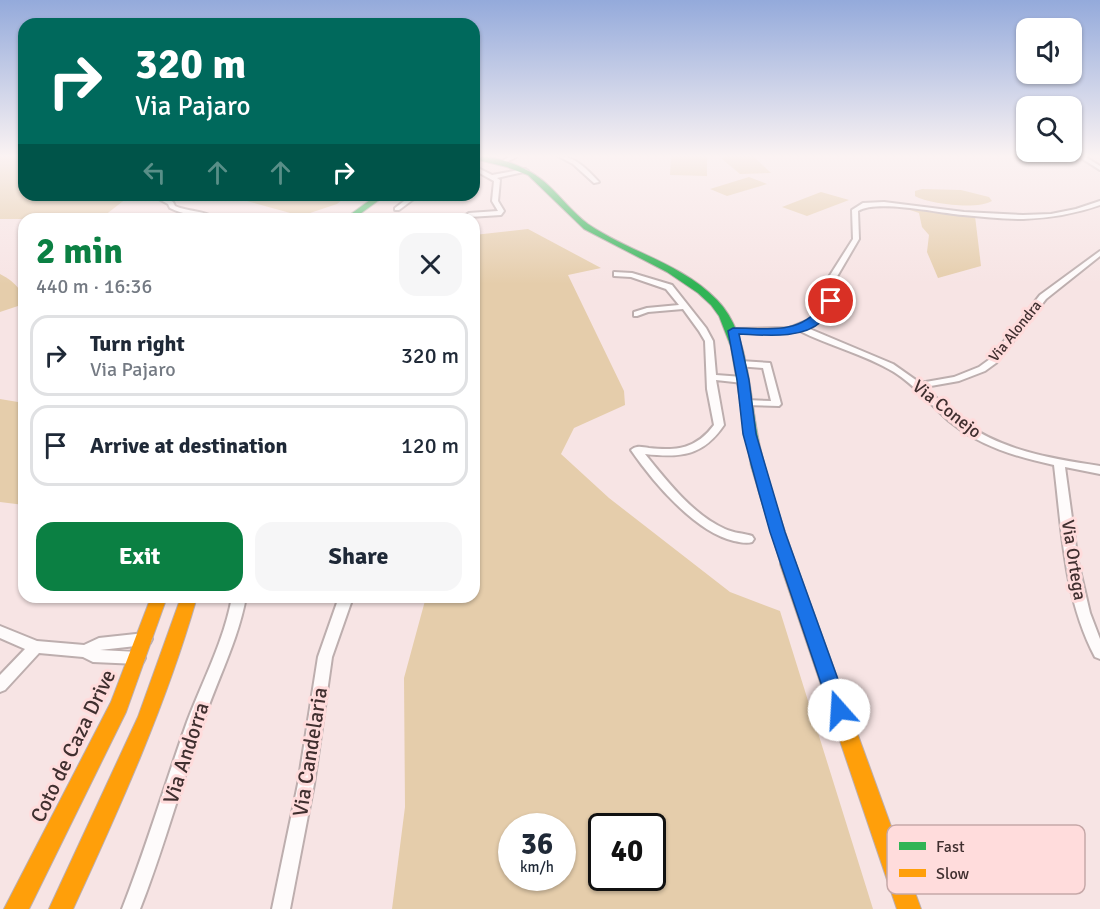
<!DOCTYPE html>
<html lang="en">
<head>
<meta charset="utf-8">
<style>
	:root { --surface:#fff; --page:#f6f6f7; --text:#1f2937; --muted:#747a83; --line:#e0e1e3; --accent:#0b8043 }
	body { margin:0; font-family:Signika,sans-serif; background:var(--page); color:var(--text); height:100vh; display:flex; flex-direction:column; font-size:22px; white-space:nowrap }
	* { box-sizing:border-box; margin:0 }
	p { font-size:20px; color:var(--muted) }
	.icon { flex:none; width:33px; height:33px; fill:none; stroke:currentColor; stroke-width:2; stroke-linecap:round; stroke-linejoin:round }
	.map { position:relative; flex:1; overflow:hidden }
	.details { position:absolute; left:18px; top:213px; width:462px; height:390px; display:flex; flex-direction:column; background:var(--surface); border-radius:18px; box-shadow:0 2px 4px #0004 }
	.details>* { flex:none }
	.top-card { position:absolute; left:18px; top:18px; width:462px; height:183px; border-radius:18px; box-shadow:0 2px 4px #0004; background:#00695c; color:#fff; overflow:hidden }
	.buttons { position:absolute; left:1016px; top:18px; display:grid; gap:12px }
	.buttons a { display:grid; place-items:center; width:66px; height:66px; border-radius:12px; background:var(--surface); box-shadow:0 2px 4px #0004; font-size:30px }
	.speed { position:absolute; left:498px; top:813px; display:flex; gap:12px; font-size:30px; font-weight:700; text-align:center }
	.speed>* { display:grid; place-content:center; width:78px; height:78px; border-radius:50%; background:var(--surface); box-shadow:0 2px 4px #0004; line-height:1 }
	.speed small { font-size:15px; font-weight:400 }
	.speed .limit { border:3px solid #111; border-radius:9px; background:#fff; color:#111 }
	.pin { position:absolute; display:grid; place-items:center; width:51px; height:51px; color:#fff; margin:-26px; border:3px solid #fff; border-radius:50%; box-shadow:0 2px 6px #0007 }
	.me { position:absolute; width:66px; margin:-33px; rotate:341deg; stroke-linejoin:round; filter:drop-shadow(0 0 4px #0008) }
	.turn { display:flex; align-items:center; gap:21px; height:126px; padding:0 18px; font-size:27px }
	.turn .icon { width:78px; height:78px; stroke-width:2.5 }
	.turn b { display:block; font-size:42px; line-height:51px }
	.lanes { display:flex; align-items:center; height:57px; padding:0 18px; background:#0003; justify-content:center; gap:30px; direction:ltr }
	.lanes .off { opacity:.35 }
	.round { display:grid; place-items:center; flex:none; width:63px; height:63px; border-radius:18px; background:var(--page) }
	.summary { display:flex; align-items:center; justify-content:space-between; height:102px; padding:0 18px }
	h1 { font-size:36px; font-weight:700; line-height:45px; color:var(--accent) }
	.cta { display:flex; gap:12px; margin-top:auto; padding:12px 18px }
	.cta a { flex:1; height:69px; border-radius:18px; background:var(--accent); color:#fff; font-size:24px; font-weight:700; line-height:69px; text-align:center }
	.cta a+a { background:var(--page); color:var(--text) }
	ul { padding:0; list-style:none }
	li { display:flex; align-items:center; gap:18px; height:81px; margin:0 12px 9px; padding:0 6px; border:3px solid var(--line); border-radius:18px }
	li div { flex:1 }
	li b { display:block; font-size:22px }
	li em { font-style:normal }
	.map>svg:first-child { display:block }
</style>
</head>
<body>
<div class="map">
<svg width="1100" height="909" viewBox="0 0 1100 909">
	<rect width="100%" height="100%" fill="#f7e4e4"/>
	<g fill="#e5cdab" fill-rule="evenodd">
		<path d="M0 156H24V195H131L100 219H0Z"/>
		<path d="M671 156H707V176L670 175Z"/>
		<path d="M728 156H753L771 173 740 174 721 158Z"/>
		<path d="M749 177 767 184 727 196 710 189Z"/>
		<path d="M922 189 961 190 989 197 992 201C977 210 929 204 915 196V191Z"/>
		<path d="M821 192 849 200 807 216 782 207Z"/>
		<path d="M206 195H348L337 204 301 216 232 197Z"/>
		<path d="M901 207 975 216 981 266 938 278 927 252 929 235 922 227 919 213Z"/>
		<path d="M528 229 601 268 568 275 624 391 625 405 574 428 561 454 609 498 730 592 780 611 873 909H392L405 807 404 678 426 597H474V235ZM562 826V878H512V826ZM652 826V878H602V826Z"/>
		<path d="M0 274C12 280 24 290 24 304L0 312Z"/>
		<path d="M0 399 24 403V505L0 502Z"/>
	</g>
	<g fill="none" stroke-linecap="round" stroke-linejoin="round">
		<g stroke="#bdaeae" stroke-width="4">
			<g id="street">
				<path d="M511 156H518L503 164 498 163Z"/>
				<path d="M558 156C575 156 588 170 599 182L594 183 573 164Z"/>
				<path d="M1078 156H1084L1100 166V170Z"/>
				<path d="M474 166 492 175 525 169 528 171 497 178 500 180 498 201 504 211 501 215 469 217 466 215 469 213 498 211 492 201 494 181 474 170Z"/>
				<path d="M155 195H160L173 202 175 206C188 212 205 210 217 219 204 219 182 214 170 208L168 204 155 197Z"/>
				<path d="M412 195H419L399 210H395V208Z"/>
				<path d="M1100 201V205C1075 214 1050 218 1023 219 1003 219 983 217 963 215 939 213 877 199 858 211L859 239 835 280V301L822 321 805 327 893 364 920 383 954 377 979 367 990 359 1040 295 1100 251V256L1046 299 996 363 985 371 959 381 925 387C938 399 949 412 963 422 1003 451 1053 459 1100 466V474L1065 467 1078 562 1090 613 1100 639V659L1095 657C1064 598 1062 531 1054 465 1017 457 979 446 949 421 931 405 915 385 894 372 864 354 829 346 798 330L790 332 733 333 729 331 733 329 789 328 816 317 827 301V280L853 239 852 210 863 203 884 202 964 212 1023 215 1051 214 1076 209Z"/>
				<path d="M614 272 632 273 672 285 706 328 713 341 716 375 743 377 748 380 743 383 716 380 724 425C703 456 681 458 645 454 667 481 693 515 725 529 733 533 743 533 752 536L754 539 752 542C746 544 740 542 734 541 695 532 653 482 631 450 636 445 642 447 649 448 677 451 696 449 714 425L707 389 705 341 699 331 683 309 648 312 637 316H634V312L647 308 679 305 666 289 631 277 614 276Z"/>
				<path d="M740 361 770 363 781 404 779 406 743 405 741 403 746 400 771 401 763 368 737 366 736 364Z"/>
				<path d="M232 597H246C238 641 217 680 203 722 181 784 164 848 140 909H122C146 848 165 784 187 722 203 680 224 641 232 597Z"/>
				<path d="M339 597H353L332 657 314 784 290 909H272L298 784 318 657Z"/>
				<path d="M0 626 37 641 84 645 99 638 145 633 150 635 152 639 150 643 145 645 100 650 138 652 143 654 145 658 143 662 138 664 93 662 83 657 39 653 5 690 0 692V675L25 649 0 638Z"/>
			</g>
		</g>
		<g stroke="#bdaeae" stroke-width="2">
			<g id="fast">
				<path d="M474 156C500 156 531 168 549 186 562 198 573 213 588 224 629 252 681 263 717 300 752 335 749 405 761 451 770 489 783 527 796 564L794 568 788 570 782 568 751 466 731 347 719 316 711 305 698 293 667 272 584 229 528 175 507 167 474 159Z"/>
				<path d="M377 195H386L353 219H344Z"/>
			</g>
		</g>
		<g stroke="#bdaeae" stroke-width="2">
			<g id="slow">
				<path d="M788 558 794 560 796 564 921 909H897L780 564 782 560Z"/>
				<path d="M151 597H167L126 712 29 909H4L111 702Z"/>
				<path d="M181 597H197C166 705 120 807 73 909H49L138 717Z"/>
			</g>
		</g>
		<use href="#street" fill="#fefbfb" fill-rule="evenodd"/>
		<use href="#fast" fill="#30b455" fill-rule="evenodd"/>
		<use href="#slow" fill="#ff9f0a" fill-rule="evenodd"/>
	</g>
	<linearGradient id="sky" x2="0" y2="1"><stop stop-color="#94aadb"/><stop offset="0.55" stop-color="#fbf3f3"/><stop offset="1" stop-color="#fbf3f3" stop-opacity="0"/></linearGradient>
	<rect width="1100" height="284" fill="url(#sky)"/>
	<path fill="#1a73e8" stroke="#114b97" stroke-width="1.5" d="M831 298 836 301C832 307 828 316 822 321 802 340 764 335 739 334L749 380 756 434 785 532 849 710 846 716 839 719 832 716 830 710 770 532 759 493 743 434 737 380 728 331 733 328C774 328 802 336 827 299Z"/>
	<g text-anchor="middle" stroke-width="6" stroke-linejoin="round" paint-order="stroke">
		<g font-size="15" fill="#402f2f" stroke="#ffdcdc">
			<text transform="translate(1015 331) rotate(-51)" y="5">Via Alondra</text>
		</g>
		<g font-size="18" fill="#402f2f" stroke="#ffdcdc">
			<text transform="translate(947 409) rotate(38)" y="6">Via Conejo</text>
			<text transform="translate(1074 560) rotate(81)" y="6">Via Ortega</text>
		</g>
		<g font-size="21" fill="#402f2f" stroke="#ffdcdc">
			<text transform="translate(73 746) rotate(-64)" y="7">Coto de Caza Drive</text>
			<text transform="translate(310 752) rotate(-81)" y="7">Via Candelaria</text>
			<text transform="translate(186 753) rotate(-72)" y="7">Via Andorra</text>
		</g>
	</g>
	<rect x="887" y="825" width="198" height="69" rx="9" fill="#ffdcdc" stroke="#c6a8a8" stroke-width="1.5"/>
	<rect x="899" y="842" width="27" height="8" fill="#30b455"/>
	<rect x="899" y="869" width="27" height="8" fill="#ff9f0a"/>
	<g font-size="16" fill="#402f2f">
		<text x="936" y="852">Fast</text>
		<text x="936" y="879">Slow</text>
	</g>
</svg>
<div class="buttons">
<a><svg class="icon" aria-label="sound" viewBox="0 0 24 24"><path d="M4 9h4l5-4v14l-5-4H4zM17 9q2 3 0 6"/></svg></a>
<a><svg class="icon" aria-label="search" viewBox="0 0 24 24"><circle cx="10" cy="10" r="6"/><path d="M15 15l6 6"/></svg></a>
</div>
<div class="speed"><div>36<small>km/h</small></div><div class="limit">40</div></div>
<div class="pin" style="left:831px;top:301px;background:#d93025"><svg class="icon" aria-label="arrive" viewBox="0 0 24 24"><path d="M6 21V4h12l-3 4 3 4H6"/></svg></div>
<svg class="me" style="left:839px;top:710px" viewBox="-20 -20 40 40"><circle r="19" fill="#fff"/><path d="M0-13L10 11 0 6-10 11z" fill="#1a73e8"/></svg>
<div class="top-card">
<div class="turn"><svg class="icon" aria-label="right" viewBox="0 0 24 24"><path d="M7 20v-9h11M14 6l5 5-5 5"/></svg><div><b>320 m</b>Via Pajaro</div></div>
<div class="lanes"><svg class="icon off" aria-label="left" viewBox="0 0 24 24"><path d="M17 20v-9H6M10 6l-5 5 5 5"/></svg><svg class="icon off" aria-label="ahead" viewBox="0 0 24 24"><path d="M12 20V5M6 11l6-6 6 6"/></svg><svg class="icon off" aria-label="ahead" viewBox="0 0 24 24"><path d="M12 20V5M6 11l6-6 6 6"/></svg><svg class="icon" aria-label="right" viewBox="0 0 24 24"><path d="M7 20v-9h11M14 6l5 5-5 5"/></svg></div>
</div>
<section class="details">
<div class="summary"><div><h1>2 min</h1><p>440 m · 16:36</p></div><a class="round"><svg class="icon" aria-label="close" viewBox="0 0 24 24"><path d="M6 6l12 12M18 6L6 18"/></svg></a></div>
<ul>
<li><svg class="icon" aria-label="right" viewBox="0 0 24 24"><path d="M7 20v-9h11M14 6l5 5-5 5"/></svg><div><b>Turn right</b><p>Via Pajaro</p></div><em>320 m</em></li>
<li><svg class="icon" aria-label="arrive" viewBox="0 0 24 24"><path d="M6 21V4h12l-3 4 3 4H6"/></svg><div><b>Arrive at destination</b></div><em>120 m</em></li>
</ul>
<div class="cta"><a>Exit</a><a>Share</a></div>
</section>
</div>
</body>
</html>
